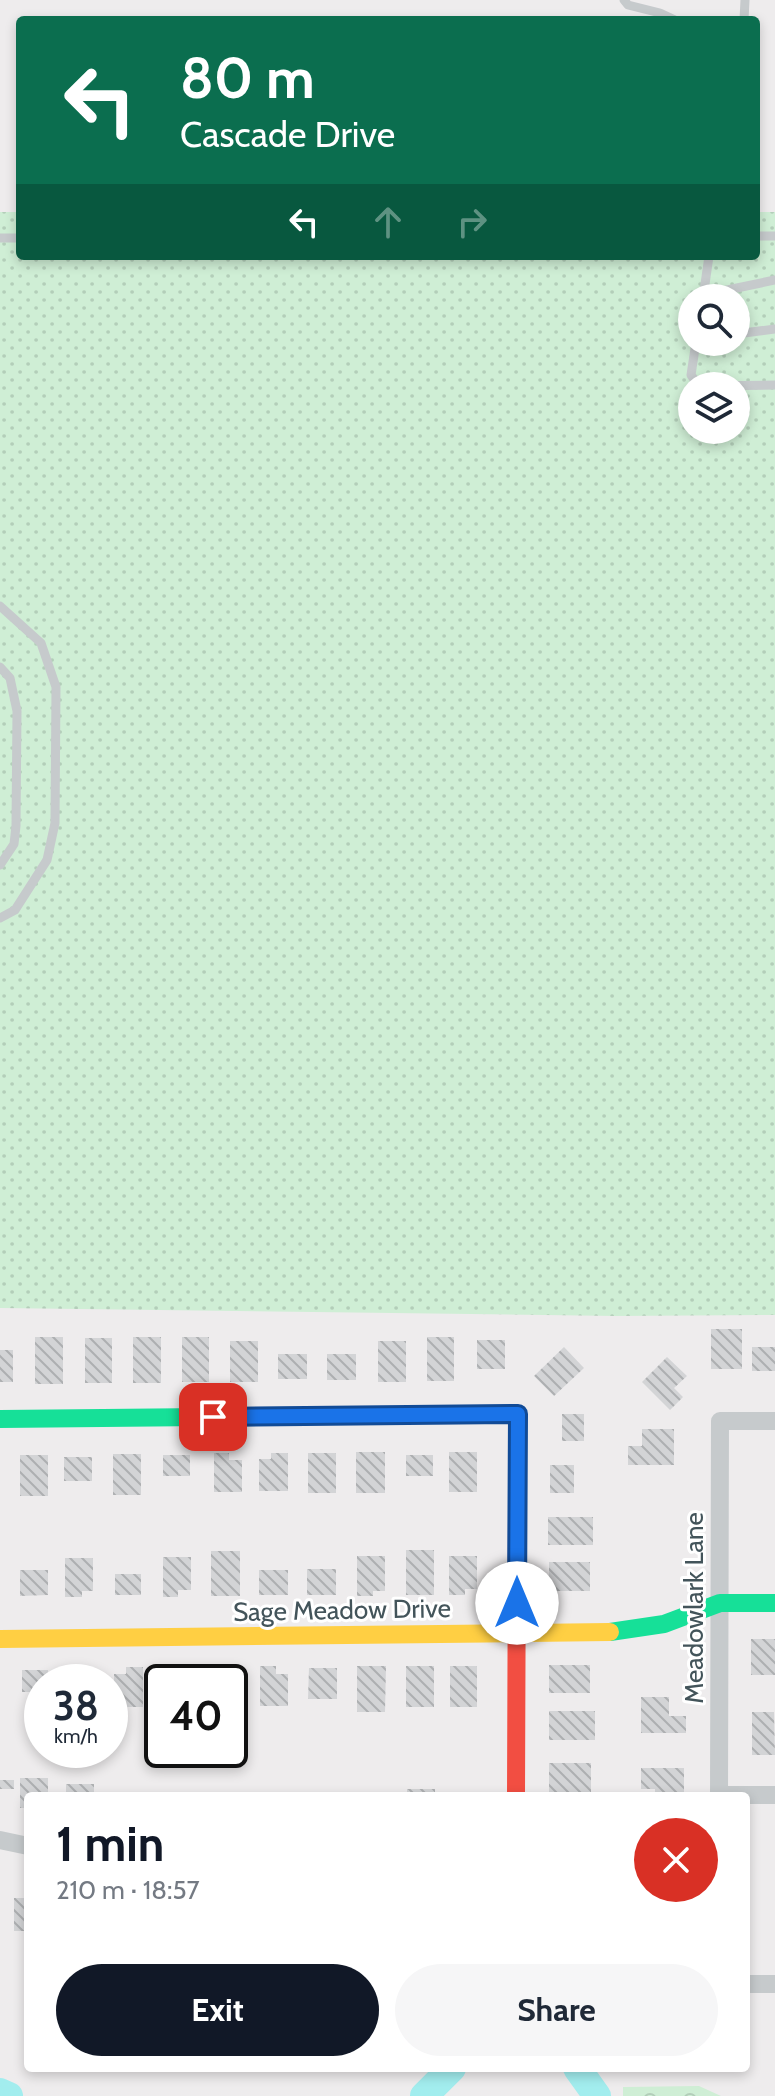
<!DOCTYPE html>
<html lang="en">
<head>
<meta charset="utf-8">
<style>
	:root { --surface:#fff; --page:#f6f6f7; --text:#1f2937; --muted:#747a83; --accent:#111827 }
	body { margin:0; font-family:Cabin,sans-serif; background:var(--page); color:var(--text); height:100vh; display:flex; flex-direction:column; font-size:30px; white-space:nowrap }
	* { box-sizing:border-box; margin:0 }
	p { font-size:26px; color:var(--muted) }
	.icon { flex:none; width:44px; height:44px; fill:none; stroke:currentColor; stroke-width:2; stroke-linecap:round; stroke-linejoin:round }
	.map { position:relative; flex:1; overflow:hidden }
	.side { position:absolute; left:24px; top:1792px; width:726px; height:280px; display:flex; flex-direction:column; background:var(--surface); border-radius:8px; box-shadow:0 4px 12px #0003 }
	.side>* { flex:none }
	.hud { position:absolute; left:16px; top:16px; width:744px; height:244px; border-radius:8px; box-shadow:0 4px 12px #0003; background:#0b6e4f; color:#fff; overflow:hidden }
	.tools { position:absolute; left:678px; top:284px; display:grid; gap:16px }
	.tools a { display:grid; place-items:center; width:72px; height:72px; border-radius:50%; background:var(--surface); box-shadow:0 4px 12px #0003; font-size:40px }
	.speed { position:absolute; left:24px; top:1664px; display:flex; gap:16px; font-size:40px; font-weight:700; text-align:center }
	.speed>* { display:grid; place-content:center; width:104px; height:104px; border-radius:50%; background:var(--surface); box-shadow:0 4px 12px #0003; line-height:1 }
	.speed small { font-size:20px; font-weight:400 }
	.speed .limit { border:4px solid #111; border-radius:12px; background:#fff; color:#111 }
	.pin { position:absolute; display:grid; place-items:center; width:68px; height:68px; color:#fff; margin:-34px; border-radius:16px; box-shadow:0 4px 12px #0006 }
	.me { position:absolute; width:88px; margin:-44px; rotate:0deg; stroke-linejoin:round; filter:drop-shadow(0 0 6px #0008) }
	.turn { display:flex; align-items:center; gap:28px; height:168px; padding:0 32px; font-size:36px }
	.turn .icon { width:104px; height:104px; stroke-width:2.5 }
	.turn b { display:block; font-size:56px; line-height:68px }
	.lanes { display:flex; align-items:center; height:76px; padding:0 32px; background:#0003; justify-content:center; gap:40px; direction:ltr }
	.lanes .off { opacity:.35 }
	.round { display:grid; place-items:center; flex:none; width:84px; height:84px; border-radius:42px; background:var(--page) }
	.headline { display:flex; align-items:center; justify-content:space-between; height:136px; padding:0 32px }
	h1 { font-size:48px; font-weight:800; line-height:60px; color:var(--accent) }
	.action { display:flex; gap:16px; margin-top:auto; padding:16px 32px }
	.action a { flex:1; height:92px; border-radius:48px; background:var(--accent); color:#fff; font-size:32px; font-weight:800; line-height:92px; text-align:center }
	.action a+a { background:var(--page); color:var(--text) }
	.map>svg:first-child { display:block }
</style>
</head>
<body>
<div class="map">
<svg width="775" height="2096" viewBox="0 0 775 2096">
	<defs>
		<pattern id="forest-crowns" width="20" height="18" patternUnits="userSpaceOnUse" patternTransform="scale(2)"><rect width="20" height="18" fill="#cfeed5"/><path d="M2 6a3 3 0 1 1 6 0M12 15a3 3 0 1 1 6 0" fill="none" stroke="#b3ceb9"/></pattern>
		<pattern id="park-dots" width="8" height="8" patternUnits="userSpaceOnUse" patternTransform="scale(2)"><rect width="8" height="8" fill="#cfeed5"/><path d="M2 2h.1M6 6h.1" fill="none" stroke="#b3ceb9" stroke-width="1.8" stroke-linecap="round"/></pattern>
		<pattern id="building-back-hatch" width="6" height="6" patternUnits="userSpaceOnUse" patternTransform="scale(2)"><rect width="6" height="6" fill="#d3d4d6"/><path d="M-1 5l2 2M0 0l6 6M5-1l2 2" fill="none" stroke="#adafb1"/></pattern>
	</defs>
	<rect width="100%" height="100%" fill="#eeeced"/>
	<path fill="url(#forest-crowns)" d="M699 2086 721 2096H623V2087Z"/>
	<path fill="url(#park-dots)" fill-rule="evenodd" d="M0 212H20V256H756V212H775V1315L616 1316 0 1308ZM692 298H736V342H692ZM692 386H736V430H692Z"/>
	<g fill="none" stroke-linecap="round" stroke-linejoin="round">
		<g stroke="#a2edee" stroke-width="28">
			<path d="M577 2068 597 2096"/>
			<path d="M0 2092 9 2096"/>
			<path d="M424 2096 452 2068"/>
		</g>
	</g>
	<g fill="url(#building-back-hatch)">
		<rect x="711" y="1329" width="31" height="40"/>
		<rect x="35" y="1337" width="28" height="47"/>
		<rect x="133" y="1337" width="28" height="46"/>
		<rect x="182" y="1337" width="27" height="45"/>
		<rect x="427" y="1337" width="27" height="44"/>
		<rect x="85" y="1338" width="27" height="45"/>
		<rect x="477" y="1340" width="28" height="29"/>
		<rect x="230" y="1341" width="28" height="41"/>
		<rect x="378" y="1341" width="28" height="41"/>
		<path d="M564 1347 584 1368 554 1396 534 1376Z"/>
		<rect x="752" y="1347" width="23" height="24"/>
		<rect x="0" y="1350" width="13" height="32"/>
		<rect x="278" y="1354" width="29" height="25"/>
		<rect x="327" y="1354" width="29" height="26"/>
		<path d="M667 1357 687 1376 674 1388 683 1397 670 1410 642 1382Z"/>
		<rect x="562" y="1414" width="22" height="27"/>
		<path d="M642 1429H674V1465H628V1446H642Z"/>
		<rect x="356" y="1452" width="29" height="41"/>
		<rect x="449" y="1452" width="28" height="40"/>
		<path d="M214 1453H229V1460H242V1492H214Z"/>
		<path d="M271 1453H288V1491H259V1459H271Z"/>
		<rect x="308" y="1453" width="28" height="40"/>
		<rect x="113" y="1454" width="28" height="41"/>
		<rect x="20" y="1455" width="28" height="41"/>
		<rect x="163" y="1455" width="27" height="21"/>
		<rect x="406" y="1455" width="27" height="21"/>
		<rect x="64" y="1457" width="28" height="24"/>
		<rect x="550" y="1465" width="24" height="28"/>
		<rect x="548" y="1517" width="45" height="28"/>
		<rect x="406" y="1550" width="28" height="45"/>
		<rect x="211" y="1551" width="29" height="45"/>
		<path d="M357 1556H385V1591H373V1596H357Z"/>
		<path d="M449 1556H477V1589H465V1595H449Z"/>
		<path d="M163 1557H191V1590H178V1597H163Z"/>
		<path d="M65 1558H93V1591H82V1597H65Z"/>
		<rect x="549" y="1562" width="41" height="29"/>
		<rect x="307" y="1569" width="29" height="26"/>
		<path d="M20 1570H48V1595L20 1596Z"/>
		<rect x="259" y="1570" width="29" height="25"/>
		<rect x="115" y="1574" width="26" height="21"/>
		<rect x="751" y="1639" width="24" height="36"/>
		<rect x="549" y="1665" width="41" height="28"/>
		<path d="M260 1666H276V1674H288V1706H260Z"/>
		<path d="M357 1666H386L385 1712H357Z"/>
		<rect x="406" y="1666" width="28" height="41"/>
		<rect x="450" y="1666" width="27" height="41"/>
		<rect x="64" y="1667" width="29" height="15"/>
		<path d="M126 1667H143V1707H114V1674H126Z"/>
		<rect x="163" y="1667" width="28" height="15"/>
		<path d="M211 1667H240V1707H230V1682H211Z"/>
		<path d="M309 1668H337V1699H308Z"/>
		<path d="M22 1670H48V1682H42V1692H22Z"/>
		<path d="M641 1697H669V1716H686V1733H641Z"/>
		<rect x="549" y="1711" width="46" height="29"/>
		<path d="M752 1712H774L775 1755H752Z"/>
		<rect x="549" y="1763" width="42" height="29"/>
		<path d="M641 1768H684V1796H655V1789H641Z"/>
		<path d="M20 1778H48V1796H28V1808H20Z"/>
		<rect x="0" y="1780" width="14" height="9"/>
		<rect x="66" y="1784" width="28" height="12"/>
		<rect x="407" y="1789" width="28" height="7"/>
		<rect x="14" y="1898" width="14" height="33"/>
	</g>
	<g fill="none" stroke-linecap="round" stroke-linejoin="round">
		<g stroke="#c6cacc" stroke-width="9">
			<path d="M624 0 628 5 660 13 675 20"/>
			<path d="M744 20 745 0"/>
			<path d="M756 236H775"/>
			<path d="M0 238H20"/>
			<path d="M703 295 775 280"/>
			<path d="M703 298 709 256"/>
			<path d="M736 334 775 329"/>
			<path d="M696 342 691 375 699 386 775 385"/>
			<path d="M0 606 41 643 56 687 55 823 47 860 15 910 0 918"/>
			<path d="M0 667 10 678 17 711 16 826 14 844 0 865"/>
		</g>
		<g stroke="#c6cacc" stroke-width="18">
			<path d="M719 1795H775"/>
			<path d="M719 1796 720 1421H775"/>
			<path d="M0 1840 28 1846"/>
			<path d="M746 1984H775"/>
		</g>
		<g stroke="#16e098" stroke-width="18">
			<path d="M0 1419 518 1414 517 1521"/>
			<path d="M610 1632 664 1624 720 1603H775"/>
		</g>
		<path stroke="#ffcf43" stroke-width="18" d="M0 1639 610 1632"/>
		<path stroke="#f24e42" stroke-width="18" d="M516 1796 517 1521"/>
	</g>
	<g fill="none" stroke-linecap="round" stroke-linejoin="round">
		<g stroke="#114b97" stroke-width="20">
			<path id="route" d="M213 1417 518 1414 517 1603"/>
		</g>
		<use href="#route" stroke="#1a73e8" stroke-width="14"/>
	</g>
	<g text-anchor="middle" stroke-width="6" stroke-linejoin="round" paint-order="stroke">
		<g font-size="26" fill="#43545a" stroke="#fff">
			<text transform="translate(694 1608) rotate(-90)" y="9">Meadowlark Lane</text>
			<text transform="translate(342 1610) rotate(-1)" y="9">Sage Meadow Drive</text>
		</g>
	</g>
</svg>
<div class="tools">
<a><svg class="icon" aria-label="search" viewBox="0 0 24 24"><circle cx="10" cy="10" r="6"/><path d="M15 15l6 6"/></svg></a>
<a><svg class="icon" aria-label="layers" viewBox="0 0 24 24"><path d="M12 4l9 5-9 5-9-5zM3 14l9 5 9-5"/></svg></a>
</div>
<div class="speed"><div>38<small>km/h</small></div><div class="limit">40</div></div>
<div class="pin" style="left:213px;top:1417px;background:#d93025"><svg class="icon" aria-label="arrive" viewBox="0 0 24 24"><path d="M6 21V4h12l-3 4 3 4H6"/></svg></div>
<svg class="me" style="left:517px;top:1603px" viewBox="-20 -20 40 40"><circle r="19" fill="#fff"/><path d="M0-13L10 11 0 6-10 11z" fill="#1a73e8"/></svg>
<div class="hud">
<div class="turn"><svg class="icon" aria-label="left" viewBox="0 0 24 24"><path d="M17 20v-9H6M10 6l-5 5 5 5"/></svg><div><b>80 m</b>Cascade Drive</div></div>
<div class="lanes"><svg class="icon" aria-label="left" viewBox="0 0 24 24"><path d="M17 20v-9H6M10 6l-5 5 5 5"/></svg><svg class="icon off" aria-label="ahead" viewBox="0 0 24 24"><path d="M12 20V5M6 11l6-6 6 6"/></svg><svg class="icon off" aria-label="right" viewBox="0 0 24 24"><path d="M7 20v-9h11M14 6l5 5-5 5"/></svg></div>
</div>
<section class="side">
<div class="headline"><div><h1>1 min</h1><p>210 m · 18:57</p></div><a class="round" style="background:#d93025;color:#fff"><svg class="icon" aria-label="close" viewBox="0 0 24 24"><path d="M6 6l12 12M18 6L6 18"/></svg></a></div>
<div class="action"><a>Exit</a><a>Share</a></div>
</section>
</div>
</body>
</html>
